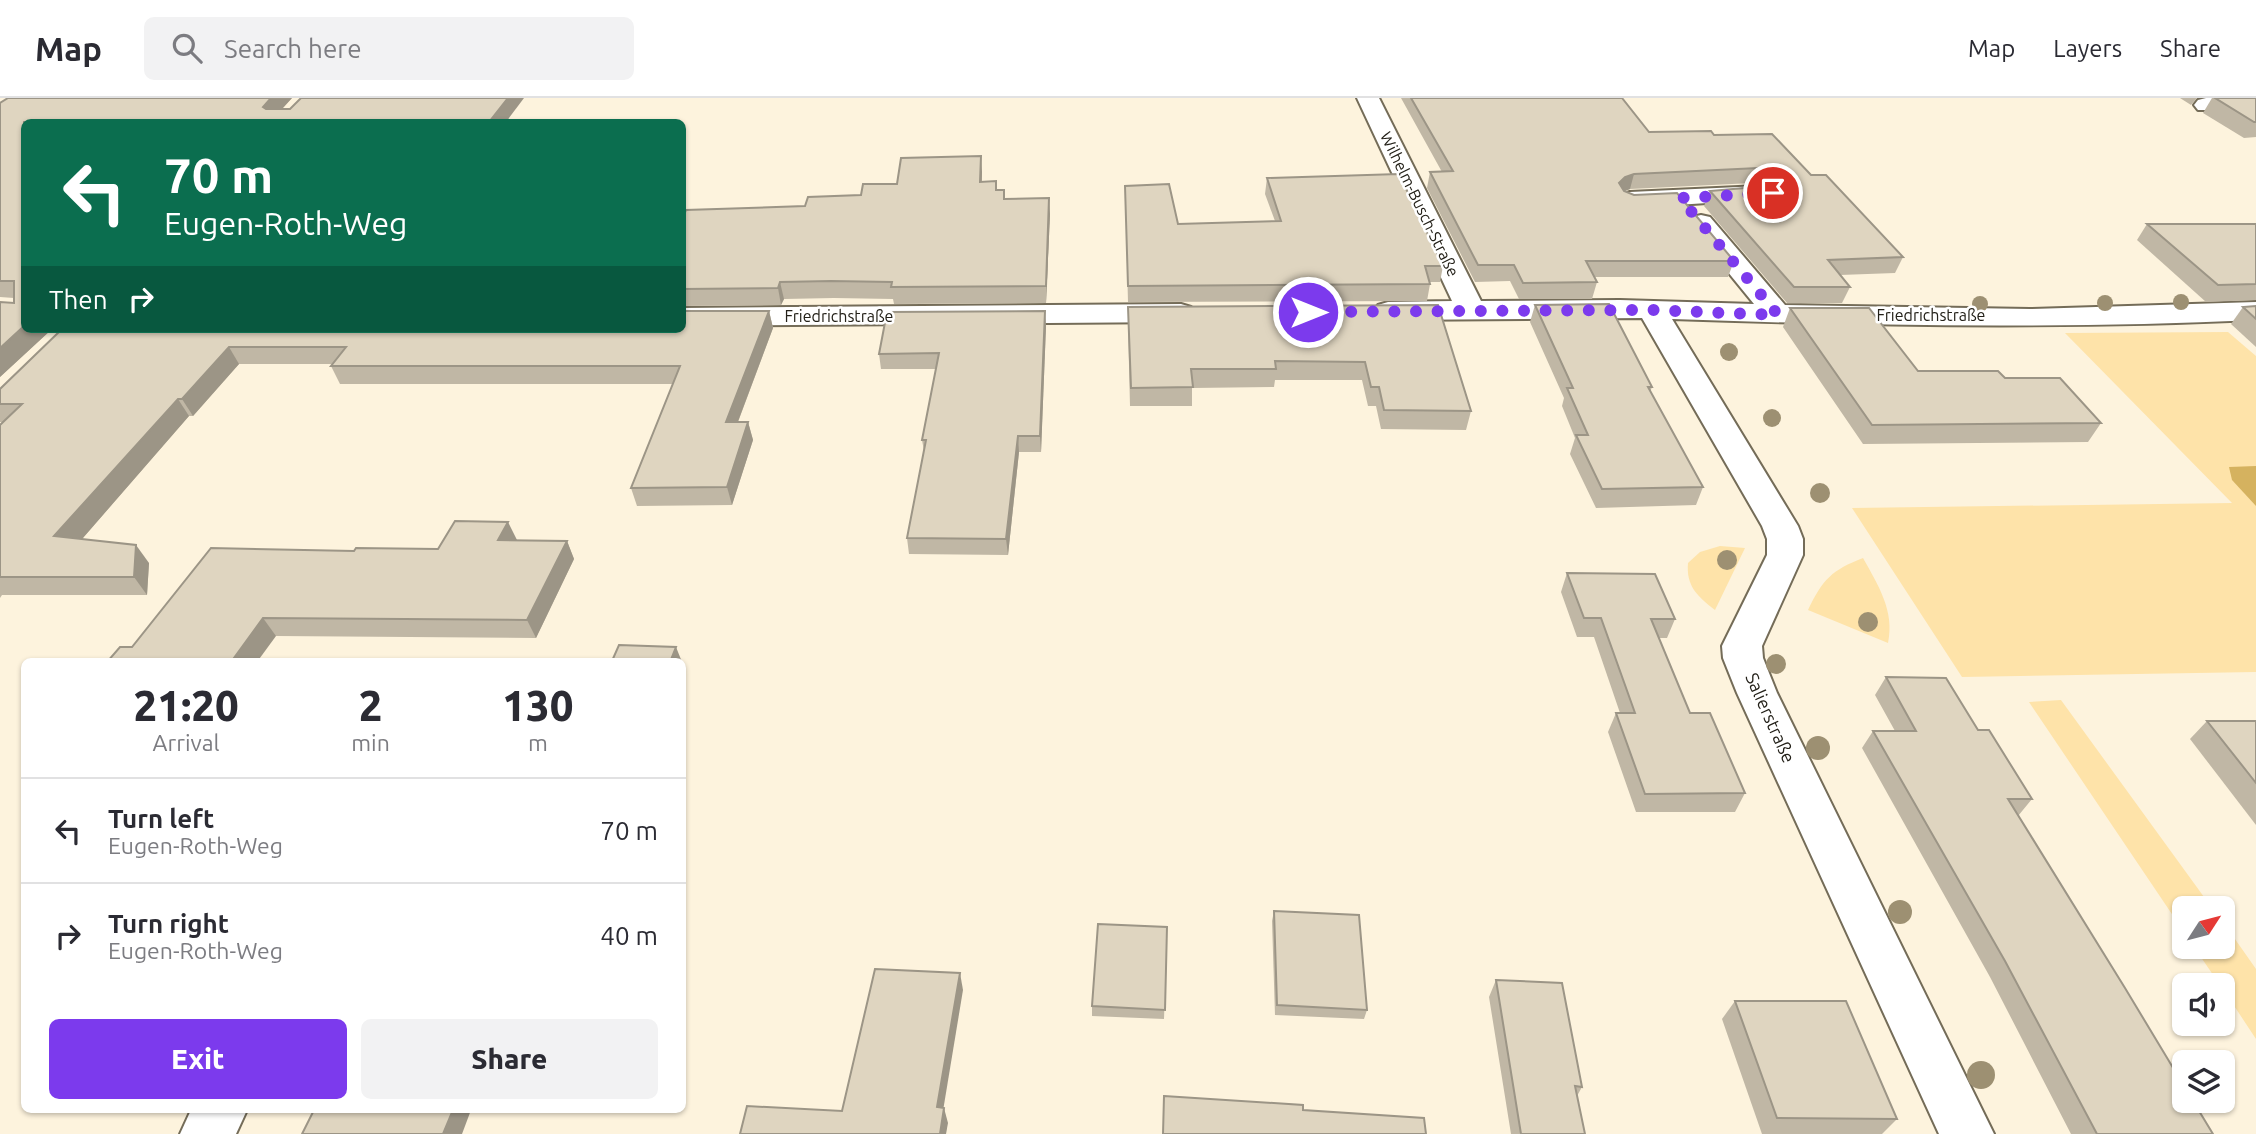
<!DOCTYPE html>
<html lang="en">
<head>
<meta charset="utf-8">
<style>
	:root { --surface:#fff; --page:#f2f2f3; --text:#2b2b33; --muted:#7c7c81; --line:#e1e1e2; --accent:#7c3aed }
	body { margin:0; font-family:Ubuntu,sans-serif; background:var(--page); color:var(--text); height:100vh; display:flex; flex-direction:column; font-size:26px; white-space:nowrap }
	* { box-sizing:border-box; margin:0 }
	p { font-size:23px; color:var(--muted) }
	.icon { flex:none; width:38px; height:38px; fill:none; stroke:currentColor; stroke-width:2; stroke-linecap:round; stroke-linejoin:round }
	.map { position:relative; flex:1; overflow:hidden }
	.details { position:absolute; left:21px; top:560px; width:665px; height:455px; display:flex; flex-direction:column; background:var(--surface); border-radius:10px; box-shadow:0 2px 5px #0004 }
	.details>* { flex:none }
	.banner { position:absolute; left:21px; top:21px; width:665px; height:214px; border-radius:10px; box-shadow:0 2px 5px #0004; background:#0b6e4f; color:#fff; overflow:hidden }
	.needle { width:46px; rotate:54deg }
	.controls { position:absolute; left:2172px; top:798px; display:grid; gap:14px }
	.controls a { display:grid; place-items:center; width:63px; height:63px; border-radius:10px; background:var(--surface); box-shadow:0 2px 5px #0004; font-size:35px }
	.pin { position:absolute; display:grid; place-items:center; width:60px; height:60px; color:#fff; margin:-30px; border:4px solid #fff; border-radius:50%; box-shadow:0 2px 7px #0007 }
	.me { position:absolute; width:77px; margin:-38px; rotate:90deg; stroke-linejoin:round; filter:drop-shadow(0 0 5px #0008) }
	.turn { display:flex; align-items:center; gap:24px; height:147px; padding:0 28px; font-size:32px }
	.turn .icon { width:91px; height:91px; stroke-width:2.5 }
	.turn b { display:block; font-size:49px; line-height:60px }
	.then { display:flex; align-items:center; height:66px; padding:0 28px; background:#0003; gap:14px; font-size:26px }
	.eta { display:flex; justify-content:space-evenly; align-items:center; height:119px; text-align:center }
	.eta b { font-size:42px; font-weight:800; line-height:49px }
	.cta { display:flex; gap:14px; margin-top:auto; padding:14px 28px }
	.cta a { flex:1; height:80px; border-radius:10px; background:var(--accent); color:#fff; font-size:28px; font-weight:800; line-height:80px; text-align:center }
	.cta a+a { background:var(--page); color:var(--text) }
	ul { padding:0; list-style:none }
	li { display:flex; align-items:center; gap:21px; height:105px; padding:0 28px; border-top:2px solid var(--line) }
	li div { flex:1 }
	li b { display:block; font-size:26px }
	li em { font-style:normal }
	header { display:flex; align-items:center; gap:42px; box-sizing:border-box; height:98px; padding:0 35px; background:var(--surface); border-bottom:2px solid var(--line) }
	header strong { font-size:33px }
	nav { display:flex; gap:38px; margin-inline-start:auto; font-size:24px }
	.search { width:490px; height:63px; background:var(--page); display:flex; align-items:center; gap:18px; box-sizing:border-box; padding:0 24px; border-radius:10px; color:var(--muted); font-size:26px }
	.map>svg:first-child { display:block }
</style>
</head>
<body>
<header>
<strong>Map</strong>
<div class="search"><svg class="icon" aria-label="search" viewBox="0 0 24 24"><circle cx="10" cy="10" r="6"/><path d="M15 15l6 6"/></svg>Search here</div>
<nav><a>Map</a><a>Layers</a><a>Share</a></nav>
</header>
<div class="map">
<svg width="2256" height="1036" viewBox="0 0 2256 1036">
	<rect width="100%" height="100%" fill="#fdf3dd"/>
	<g fill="#fee3a9">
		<path d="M2228 234 2256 258V574L1962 579 1852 410 2232 405 2065 235Z"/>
		<path d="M1720 448 1745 450 1715 512C1697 498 1686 488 1688 465L1700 454Z"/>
		<path d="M1863 460C1878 487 1895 513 1888 545L1808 512C1823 481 1832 472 1863 460Z"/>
		<path d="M2061 602 2212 810H2184V834L2029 604Z"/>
		<path d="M2223 824 2256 871V941L2223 891 2222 887H2220L2194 849H2222Z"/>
	</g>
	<path fill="#d5b25f" d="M2256 368V408L2232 382 2229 369Z"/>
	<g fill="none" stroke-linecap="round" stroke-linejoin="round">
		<g stroke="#746c58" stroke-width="4">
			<g id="minor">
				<path d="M1357 0H1379L1481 203 1620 202 1754 206 1688 125 1692 119 1701 117 1710 119 1785 207 2030 211 2256 204V222C2061 231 1867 228 1672 221L1798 428 1803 441V457L1762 548 1763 560 1777 595 1994 1036H1939L1737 595 1723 560 1722 548 1767 457V441L1762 428 1642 220 1388 222 1378 219 1373 213 1378 207 1388 204 1452 203Z"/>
				<path d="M2206 0H2256V12H2198L2194 7 2198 2Z"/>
				<path d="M1760 88 1769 91 1773 96 1769 101 1630 110 1621 107 1617 102 1621 97 1630 94Z"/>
				<path d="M1181 206 1191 209 1196 215 1191 221 1181 224 682 228V210Z"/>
				<path d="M191 1012H247L236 1036H180Z"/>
			</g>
		</g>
		<use href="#minor" fill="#fff" fill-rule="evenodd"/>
	</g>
	<g fill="#9d9072">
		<circle cx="2181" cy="204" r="8"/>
		<circle cx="2105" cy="205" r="8"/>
		<circle cx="1980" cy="206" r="8"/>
		<circle cx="1729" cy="254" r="9"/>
		<circle cx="1772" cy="320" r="9"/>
		<circle cx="1820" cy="395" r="10"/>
		<circle cx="1727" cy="462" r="10"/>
		<circle cx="1868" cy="524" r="10"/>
		<circle cx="1776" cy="566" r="10"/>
		<circle cx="1818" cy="650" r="12"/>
		<circle cx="1900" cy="814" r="12"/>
		<circle cx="1981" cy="977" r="14"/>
	</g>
	<g fill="#c0b7a5">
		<path d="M292 0 282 11 24 24V231H52L0 279 14 200 0 199V5Z"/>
		<path d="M1401 0H1622L1649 34 1714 37 1811 77 1903 159 1895 175 1840 177 1850 189 1842 205H1787L1704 108 1710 93 1781 87 1773 84 1630 91 1624 93 1734 163 1728 179H1595L1597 184 1592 201H1519L1510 183 1475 184 1427 90 1430 74H1442Z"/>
		<path d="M2180 0H2197L2191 7Z"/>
		<path d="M2212 0H2256V39L2244 40 2203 15Z"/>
		<path d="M982 74V84L997 92H1004L1005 101 1050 116 1046 205 894 206 893 201 834 200 784 201 781 207 682 208V122L805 108 861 97 897 86Z"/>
		<path d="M1267 80 1443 168 1440 184H1430V186L1427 203 1128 204 1125 88 1178 126 1275 123 1265 96Z"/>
		<path d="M2147 126H2256V202L2206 204 2137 142Z"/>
		<path d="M1438 207 1471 313 1466 332 1381 331 1376 308H1368L1362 282H1275L1274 289 1192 290V308H1130L1128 227Z"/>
		<path d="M1535 207 1652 289 1650 294 1703 389 1696 407 1596 410 1570 356 1575 340 1562 308 1564 300 1530 224Z"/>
		<path d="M2256 208V249L2231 226 2243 209Z"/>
		<path d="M1790 210 1918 273 2005 280 2101 325 2088 344 1863 346 1783 229Z"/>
		<path d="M769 213 773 230 738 324H748L753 342 732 407 637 408 631 390 673 286H340L331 268 332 266H239L193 318H189L82 441 149 465 147 497H2L0 500V327L4 324H0V291L62 231Z"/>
		<path d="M1046 228 1041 354H1019L1008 457 909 456 907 440 924 353 922 342 936 271H881L879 256Z"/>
		<path d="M516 442 567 443 574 461 536 540 276 538 132 549 354 453 438 451Z"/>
		<path d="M1567 475 1675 521 1667 540H1659L1690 615 1745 695 1735 714H1636L1608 634 1616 615H1620L1594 539H1577L1561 494Z"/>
		<path d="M1886 579 1978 632 2032 701 2018 718 2213 1036H2071L1990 879 1862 650 1873 633H1895L1875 597Z"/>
		<path d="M2207 623H2256V727L2190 641Z"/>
		<path d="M1274 813 1367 912 1364 921 1275 917 1272 823Z"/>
		<path d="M1167 829 1164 921 1092 918V908Z"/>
		<path d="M1496 882 1582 989 1577 998 1585 1036H1511L1489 899Z"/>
		<path d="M1735 903 1897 1021 1882 1036H1762L1722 921Z"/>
	</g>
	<g fill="#9c9586">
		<path d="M271 0H292L270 24 263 9Z"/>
		<path d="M508 0H524L506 24H489Z"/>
		<path d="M981 58 982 74 981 100 980 84Z"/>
		<path d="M1634 76 1630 91 1620 95 1619 85 1625 79Z"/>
		<path d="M1049 100 1050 116 1046 205V188Z"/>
		<path d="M780 184 784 201 781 207 778 190Z"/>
		<path d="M769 213 773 230 731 342 726 324Z"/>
		<path d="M1045 213 1046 228 1041 354 1040 338Z"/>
		<path d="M24 228V231H52L0 279V250Z"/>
		<path d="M229 249 239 266 193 318 182 301Z"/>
		<path d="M178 301 189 318 69 456 54 438Z"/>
		<path d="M748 324 753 342 732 407 727 389Z"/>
		<path d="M1018 338 1019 354 1008 457 1006 441Z"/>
		<path d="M508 424 517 442H498Z"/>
		<path d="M567 443 574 461 536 540 527 522Z"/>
		<path d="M136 447 149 465 147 497 134 479Z"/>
		<path d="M263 520 276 538 257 564H231Z"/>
		<path d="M676 549 682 564H670Z"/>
		<path d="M960 875 963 892 941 1025 937 1009Z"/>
		<path d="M944 1010 948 1025 946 1036H940Z"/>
		<path d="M453 1012H471L462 1036H443Z"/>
	</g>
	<g fill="#dfd5c0" stroke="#9c9586" stroke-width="2">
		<path d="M8 0H271L263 9 266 11H290L301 0H508L489 24H24V228L0 250V204L14 205V183H0V5Z"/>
		<path d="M1411 0H1622L1649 34 1711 33 1714 37 1772 36 1811 77H1826L1903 159 1828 162 1850 189H1794L1710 93 1790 86 1794 78 1789 72 1779 69 1634 76 1625 79 1619 85 1624 93 1634 97 1677 95 1734 163H1586L1597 184 1523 185 1514 167H1478L1430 74 1453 73Z"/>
		<path d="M2215 0H2256V24H2254Z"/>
		<path d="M981 58 980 84 996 83V92H1004V101L1049 100 1046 188 891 189 892 184 831 183 780 184 778 190 682 191V122L686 112 805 108 808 99 861 97 863 86H897L901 60Z"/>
		<path d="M1399 76 1443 168H1425L1430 186 1128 188 1125 88 1169 86 1178 126 1281 123 1267 80Z"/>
		<path d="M2147 126H2256V186L2218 187Z"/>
		<path d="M1609 206 1652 289H1648L1703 389 1602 391 1576 337H1588L1567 290H1573L1535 207Z"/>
		<path d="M1438 207 1471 313 1384 312 1379 289H1371L1365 264 1275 263 1276 271H1191L1193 289 1131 290 1128 209Z"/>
		<path d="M2256 208V221L2243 209Z"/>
		<path d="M1790 210H1869L1918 273H1998L2005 280H2060L2101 325 1872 327Z"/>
		<path d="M682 213H769L726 324H748L727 389 631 390 680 268H331L346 249H229L182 301H178L54 438 136 447 134 479H0V327L22 306H0V291L62 231H682Z"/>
		<path d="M1045 213 1040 338H1018L1006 441 907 440 926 342H922L939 255 879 256 887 214Z"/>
		<path d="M455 423 508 424 498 442 567 443 527 522 263 520 231 564H107L120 549H132L211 450 354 453 356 450 438 451Z"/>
		<path d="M1567 475 1655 476 1675 521H1651L1690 615H1710L1745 695 1645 696 1616 615H1635L1601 520H1584Z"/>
		<path d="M619 547 676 549 670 564H610L612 563Z"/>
		<path d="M1886 579 1946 580 1978 632H1989L2032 701H2008L2125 890 2184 988V1003H2193L2213 1036H2097L2005 863 1873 633H1916Z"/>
		<path d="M2207 623H2256V685Z"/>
		<path d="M1274 813 1359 817 1367 912 1277 907Z"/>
		<path d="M1098 826 1167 829 1165 912 1092 908Z"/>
		<path d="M875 871 960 875 937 1009 944 1010 940 1036H740L747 1008 842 1013Z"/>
		<path d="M1496 882 1562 885 1582 989 1575 988 1585 1036H1521Z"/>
		<path d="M1735 903H1846L1897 1021 1777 1020Z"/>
		<path d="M1164 998 1303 1007V1012L1424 1020 1426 1036H1163Z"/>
		<path d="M314 1012H453L443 1036H302Z"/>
	</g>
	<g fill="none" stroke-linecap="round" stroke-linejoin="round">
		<path stroke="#7c3aed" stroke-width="12" stroke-dasharray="0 21.6" d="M1308 214 1652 212 1778 217 1680 100 1773 95"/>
	</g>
	<g text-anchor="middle" stroke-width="5" stroke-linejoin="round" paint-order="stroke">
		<g font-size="16" fill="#232018" stroke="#fff">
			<text transform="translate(1420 106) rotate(64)" y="6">Wilhelm-Busch-Straße</text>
			<text x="1931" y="223">Friedrichstraße</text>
			<text x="839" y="224">Friedrichstraße</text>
		</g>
		<g font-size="18" fill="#232018" stroke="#fff">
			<text transform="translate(1770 620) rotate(66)" y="6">Salierstraße</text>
		</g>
	</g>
</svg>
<div class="controls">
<a><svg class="needle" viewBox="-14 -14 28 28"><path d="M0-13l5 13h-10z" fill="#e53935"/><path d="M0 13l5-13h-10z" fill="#7c7c81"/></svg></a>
<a><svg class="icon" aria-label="sound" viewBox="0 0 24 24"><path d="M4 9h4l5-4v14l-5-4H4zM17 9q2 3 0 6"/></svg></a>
<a><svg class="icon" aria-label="layers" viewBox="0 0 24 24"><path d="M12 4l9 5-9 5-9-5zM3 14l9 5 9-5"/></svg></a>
</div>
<div class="pin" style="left:1773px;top:95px;background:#d93025"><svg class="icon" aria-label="arrive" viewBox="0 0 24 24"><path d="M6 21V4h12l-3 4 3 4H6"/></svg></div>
<svg class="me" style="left:1308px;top:214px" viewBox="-20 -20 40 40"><circle r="17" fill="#7c3aed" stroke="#fff" stroke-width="3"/><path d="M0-11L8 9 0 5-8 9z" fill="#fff"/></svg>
<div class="banner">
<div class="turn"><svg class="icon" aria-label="left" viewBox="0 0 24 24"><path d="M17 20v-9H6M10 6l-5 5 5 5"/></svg><div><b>70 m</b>Eugen-Roth-Weg</div></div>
<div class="then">Then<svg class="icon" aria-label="right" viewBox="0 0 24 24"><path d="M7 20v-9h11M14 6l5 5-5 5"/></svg></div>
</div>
<section class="details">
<div class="eta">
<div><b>21:20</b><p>Arrival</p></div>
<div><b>2</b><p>min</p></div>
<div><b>130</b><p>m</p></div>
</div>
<ul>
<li><svg class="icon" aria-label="left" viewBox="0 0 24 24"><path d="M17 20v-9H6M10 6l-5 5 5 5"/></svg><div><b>Turn left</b><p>Eugen-Roth-Weg</p></div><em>70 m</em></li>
<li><svg class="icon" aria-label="right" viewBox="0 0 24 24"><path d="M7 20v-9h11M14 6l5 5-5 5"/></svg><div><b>Turn right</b><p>Eugen-Roth-Weg</p></div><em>40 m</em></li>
</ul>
<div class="cta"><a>Exit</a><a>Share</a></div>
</section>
</div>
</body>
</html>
